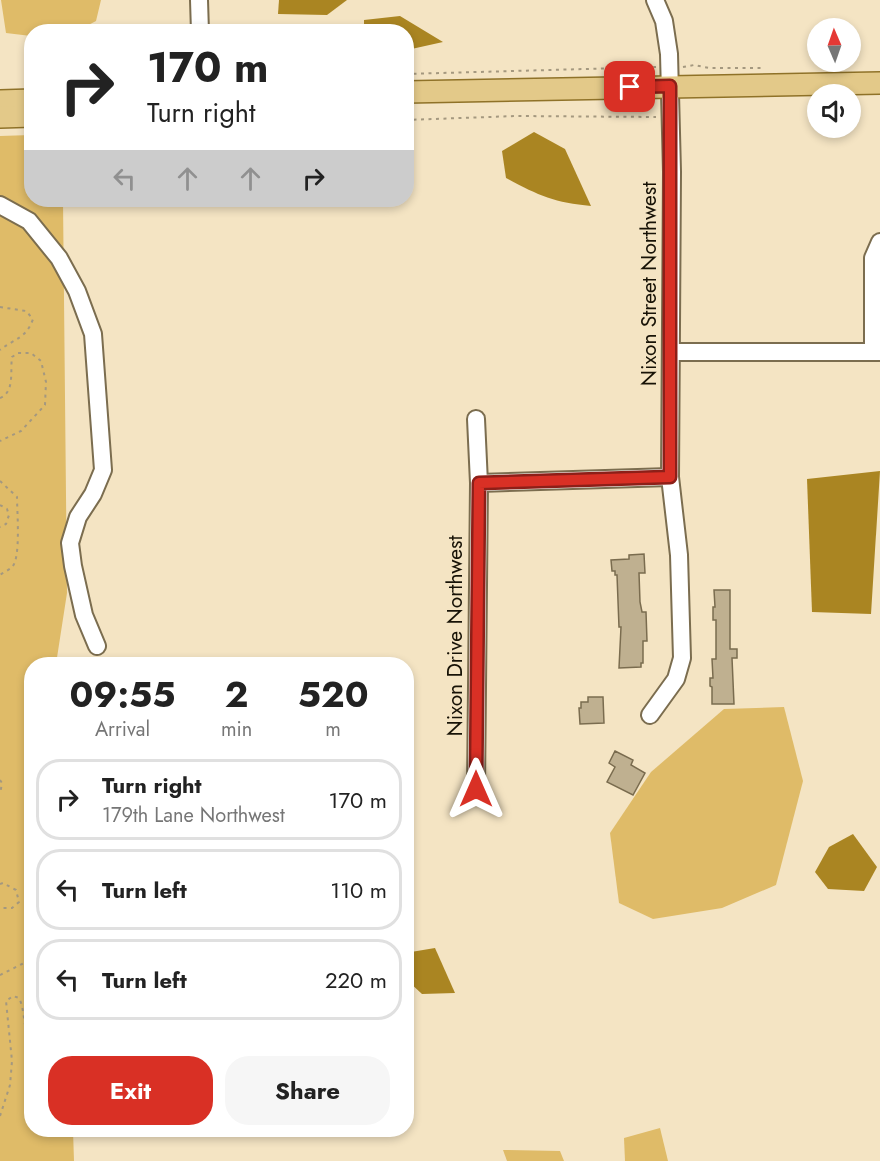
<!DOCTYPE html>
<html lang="en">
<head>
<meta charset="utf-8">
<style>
	:root { --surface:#fff; --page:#f6f6f6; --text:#222; --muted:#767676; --line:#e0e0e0; --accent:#d93025 }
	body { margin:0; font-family:Jost,sans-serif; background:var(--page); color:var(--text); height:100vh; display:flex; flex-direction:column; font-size:22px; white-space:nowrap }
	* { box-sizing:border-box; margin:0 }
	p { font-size:20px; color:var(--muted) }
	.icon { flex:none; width:33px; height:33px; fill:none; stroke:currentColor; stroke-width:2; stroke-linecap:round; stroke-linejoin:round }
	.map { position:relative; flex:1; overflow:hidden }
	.sheet { position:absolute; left:24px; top:657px; width:390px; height:480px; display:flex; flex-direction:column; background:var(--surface); border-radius:24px; box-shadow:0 3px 9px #0003 }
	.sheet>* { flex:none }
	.guide { position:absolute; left:24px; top:24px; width:390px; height:183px; border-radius:24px; box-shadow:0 3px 9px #0003; background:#fff; color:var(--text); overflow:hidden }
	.needle { width:39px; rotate:358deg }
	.tools { position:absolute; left:807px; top:18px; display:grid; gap:12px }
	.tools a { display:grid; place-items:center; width:54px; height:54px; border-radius:50%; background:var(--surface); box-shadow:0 3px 9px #0003; font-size:30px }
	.pin { position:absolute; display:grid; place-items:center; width:51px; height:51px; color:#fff; margin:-26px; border-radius:12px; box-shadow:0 3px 9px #0006 }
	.me { position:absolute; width:66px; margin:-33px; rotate:0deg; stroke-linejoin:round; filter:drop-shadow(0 0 4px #0008) }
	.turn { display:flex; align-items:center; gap:21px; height:126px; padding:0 24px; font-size:27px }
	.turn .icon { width:78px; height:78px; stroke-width:2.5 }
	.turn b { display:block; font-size:42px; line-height:51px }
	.lanes { display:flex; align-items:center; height:57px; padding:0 24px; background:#0003; justify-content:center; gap:30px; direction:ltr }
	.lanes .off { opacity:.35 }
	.eta { display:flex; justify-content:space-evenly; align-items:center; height:102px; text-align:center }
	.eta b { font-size:36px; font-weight:700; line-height:42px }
	.primary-button { display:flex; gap:12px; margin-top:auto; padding:12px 24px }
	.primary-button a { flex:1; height:69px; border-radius:24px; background:var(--accent); color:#fff; font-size:24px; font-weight:700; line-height:69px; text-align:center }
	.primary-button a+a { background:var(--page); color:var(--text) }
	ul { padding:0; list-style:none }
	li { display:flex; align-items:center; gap:18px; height:81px; margin:0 12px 9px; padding:0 12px; border:3px solid var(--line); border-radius:24px }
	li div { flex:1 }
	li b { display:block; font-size:22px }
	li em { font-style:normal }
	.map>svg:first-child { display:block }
</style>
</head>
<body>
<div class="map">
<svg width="880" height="1161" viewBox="0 0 880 1161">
	<rect width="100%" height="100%" fill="#f4e4c3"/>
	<g fill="#dfbb68">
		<path d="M1 0H101L96 21 77 31 32 32 31 36 6 33Z"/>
		<path d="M31 135 32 200H63L67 593 56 664H32V1130H73L74 1161H0V136Z"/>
		<path d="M784 707 803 781 776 885 722 908 653 919 619 903 610 833 651 772 724 709Z"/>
		<path d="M660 1128 668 1161H625L624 1138Z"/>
		<path d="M503 1150 560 1151 564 1161H507Z"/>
	</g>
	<g fill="#aa8522">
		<path d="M279 0H347L327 15 278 14Z"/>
		<path d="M400 16 443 42 407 50 406 32 364 31V20Z"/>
		<path d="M534 132 565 149 591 206C555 203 537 195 506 178L502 151Z"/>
		<path d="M880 471 871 614 812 612 807 479Z"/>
		<path d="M853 834 877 867 864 891 828 889 815 872 829 847Z"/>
		<path d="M435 948 455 993 422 994 409 982 411 952Z"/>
	</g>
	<g fill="#bfb090" stroke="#7a6c4f" stroke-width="1.5">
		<path d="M644 554 645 573H639L640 602 642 612H646L647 641H643V663H641V667L619 668 621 627H619L617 575H615V571H612L611 560 629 559V555Z"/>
		<path d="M714 590H730V649H737V658H732L734 704H712V687L710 686V678H713L712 659H716V620H713V607H715Z"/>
		<path d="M588 697H603L604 723 580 724 579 708H581V702H588Z"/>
		<path d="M615 751 633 760 631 765 645 773 633 795 607 782 615 767 609 763Z"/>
	</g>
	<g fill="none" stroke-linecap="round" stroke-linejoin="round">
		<g stroke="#7b6d4f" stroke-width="20">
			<g id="minor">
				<path d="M199 0 200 32"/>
				<path d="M0 205 29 221 59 258 77 291 93 334 103 470 93 494 78 517 70 543 73 566 84 615 97 646"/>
				<path d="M671 352H880"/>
				<path d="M873 352V258L880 242"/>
				<path d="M479 483 670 477"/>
				<path d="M650 715 676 679 682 658 679 555 670 477 672 172 669 54 664 21 655 0"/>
				<path d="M476 789 479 483 476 419"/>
			</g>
		</g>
		<g stroke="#8f7228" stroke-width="24">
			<g id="major">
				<path d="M406 92 880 83"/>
				<path d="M0 101 32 100"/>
				<path d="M0 117 32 116"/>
			</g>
		</g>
		<g stroke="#a4987f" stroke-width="2" stroke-dasharray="3 4.5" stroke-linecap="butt">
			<path d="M683 67 694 65 709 68H763"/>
			<path d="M406 74 656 67"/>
			<path d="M406 120 516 116 656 117"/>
			<path d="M0 307 26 311 33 319C26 339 15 338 0 350"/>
			<path d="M0 398C15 392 10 371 12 357L18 353H31L41 361 46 382 45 405 21 431 0 441"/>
			<path d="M0 481 17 497C17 511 21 559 12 567 9 570 4 572 0 575"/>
			<path d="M0 505 7 509 9 515 6 524 0 527"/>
			<path d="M0 780 2 783 0 794"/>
			<path d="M0 884 3 883 16 890 19 902 12 908H0"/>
			<path d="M0 975 32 959"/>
			<path d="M0 1116 10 1085 12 1061 6 1001 13 996 19 998C26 1012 22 1030 32 1042"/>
		</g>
		<use href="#minor" stroke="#fff" stroke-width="16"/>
		<use href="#major" stroke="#e3c989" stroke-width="21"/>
	</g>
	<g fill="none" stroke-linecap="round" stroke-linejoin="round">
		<g stroke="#8d1f18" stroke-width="15">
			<path id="route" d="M476 789 479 483 670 477V86L630 87"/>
		</g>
		<use href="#route" stroke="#d93025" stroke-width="10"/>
	</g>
	<g text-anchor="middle" stroke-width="5" stroke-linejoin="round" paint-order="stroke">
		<g font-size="21" fill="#171206" stroke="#f4e4c3">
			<text transform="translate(649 284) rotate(-90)" y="7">Nixon Street Northwest</text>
			<text transform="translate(455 636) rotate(-90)" y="7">Nixon Drive Northwest</text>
		</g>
	</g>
</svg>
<div class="tools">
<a><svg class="needle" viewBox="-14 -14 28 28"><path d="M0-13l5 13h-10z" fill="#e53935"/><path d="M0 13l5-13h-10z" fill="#767676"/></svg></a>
<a><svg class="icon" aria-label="sound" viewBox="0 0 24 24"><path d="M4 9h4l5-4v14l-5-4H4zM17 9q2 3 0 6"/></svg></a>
</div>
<div class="pin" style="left:630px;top:87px;background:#d93025"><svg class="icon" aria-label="arrive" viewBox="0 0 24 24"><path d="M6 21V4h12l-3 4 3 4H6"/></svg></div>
<svg class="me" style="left:476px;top:789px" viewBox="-20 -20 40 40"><path d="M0-17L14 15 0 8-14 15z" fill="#d93025" stroke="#fff" stroke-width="4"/></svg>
<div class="guide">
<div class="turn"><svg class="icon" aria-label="right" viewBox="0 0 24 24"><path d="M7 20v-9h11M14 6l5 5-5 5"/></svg><div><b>170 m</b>Turn right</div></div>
<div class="lanes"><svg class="icon off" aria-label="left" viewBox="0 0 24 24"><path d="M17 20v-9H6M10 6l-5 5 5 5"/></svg><svg class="icon off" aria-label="ahead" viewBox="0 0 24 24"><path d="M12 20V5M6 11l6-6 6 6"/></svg><svg class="icon off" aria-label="ahead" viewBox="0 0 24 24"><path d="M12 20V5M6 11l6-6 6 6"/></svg><svg class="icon" aria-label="right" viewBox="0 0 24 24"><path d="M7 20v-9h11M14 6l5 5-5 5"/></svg></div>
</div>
<section class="sheet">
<div class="eta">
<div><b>09:55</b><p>Arrival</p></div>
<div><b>2</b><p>min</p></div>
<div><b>520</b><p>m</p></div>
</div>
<ul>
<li><svg class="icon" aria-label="right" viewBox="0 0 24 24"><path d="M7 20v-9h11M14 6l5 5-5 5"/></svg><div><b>Turn right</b><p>179th Lane Northwest</p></div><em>170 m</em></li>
<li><svg class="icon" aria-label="left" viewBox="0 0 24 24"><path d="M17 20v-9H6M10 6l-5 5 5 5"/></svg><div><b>Turn left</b></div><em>110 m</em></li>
<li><svg class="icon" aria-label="left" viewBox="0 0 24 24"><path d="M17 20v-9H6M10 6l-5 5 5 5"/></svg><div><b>Turn left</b></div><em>220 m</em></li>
</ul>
<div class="primary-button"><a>Exit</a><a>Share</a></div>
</section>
</div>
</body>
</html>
